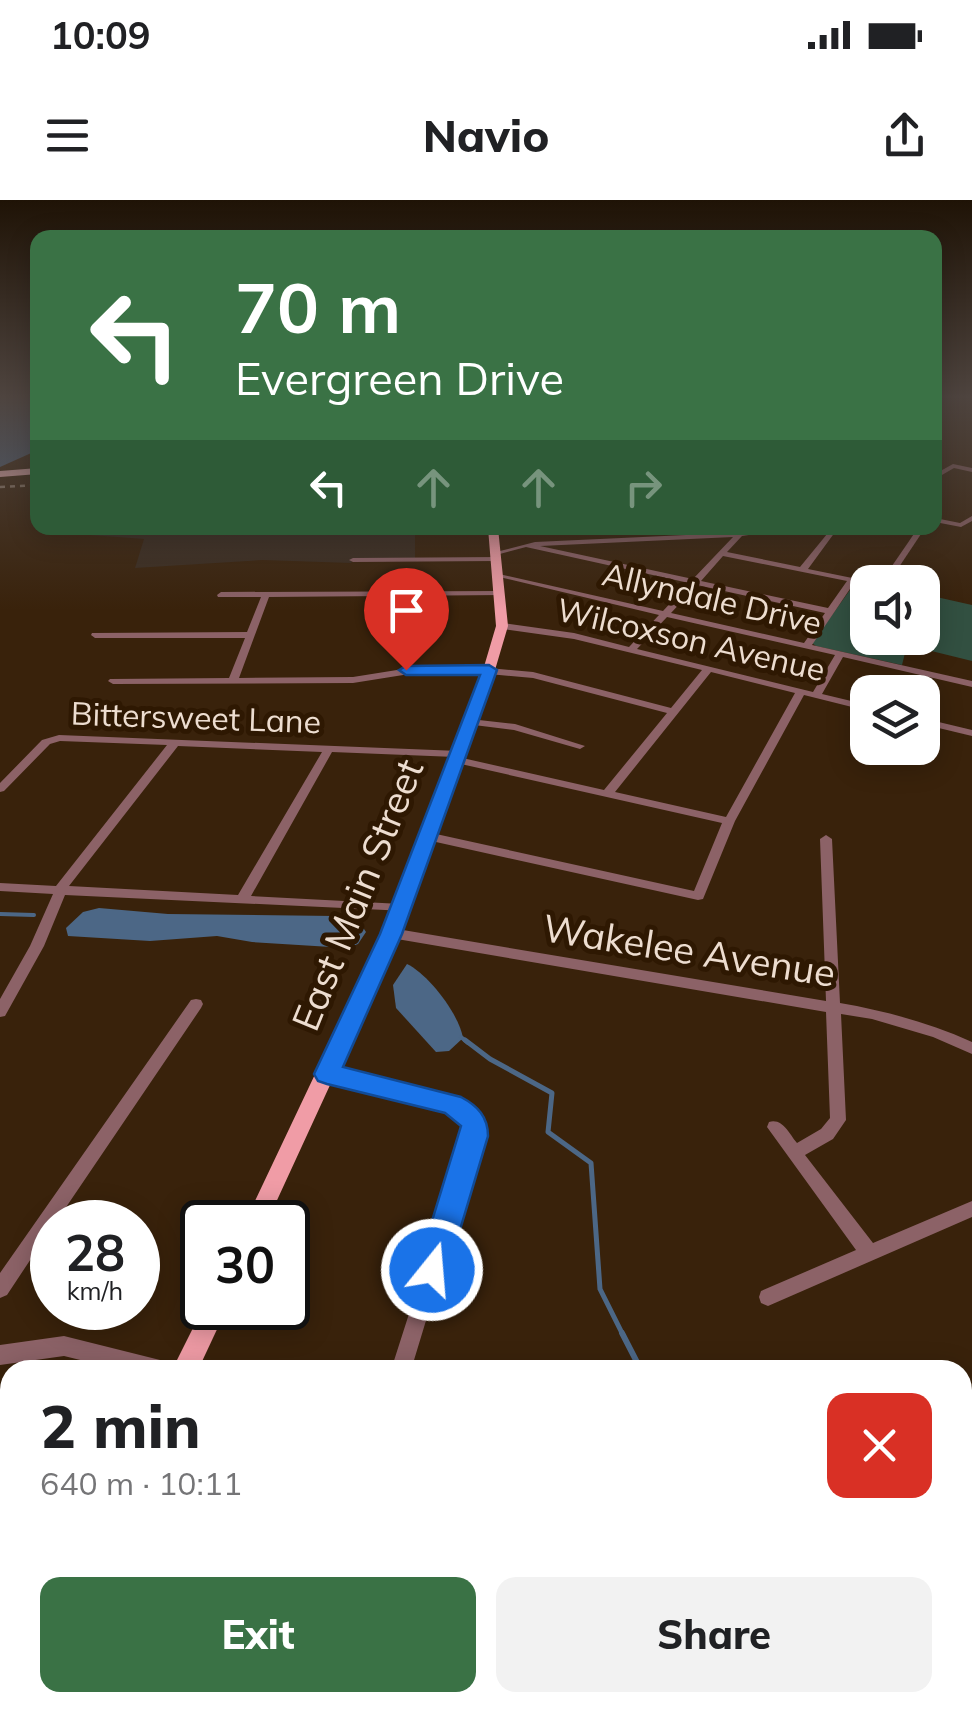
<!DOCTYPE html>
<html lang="en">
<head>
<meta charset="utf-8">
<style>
	:root { --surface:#fff; --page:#f2f2f2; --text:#202124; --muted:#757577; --accent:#3a7245 }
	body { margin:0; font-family:Mulish,sans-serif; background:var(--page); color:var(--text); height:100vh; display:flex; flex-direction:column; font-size:38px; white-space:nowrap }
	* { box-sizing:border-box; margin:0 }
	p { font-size:32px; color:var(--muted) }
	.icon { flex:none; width:55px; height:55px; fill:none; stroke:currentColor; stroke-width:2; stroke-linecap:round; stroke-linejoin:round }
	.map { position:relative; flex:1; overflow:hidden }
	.details { position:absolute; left:0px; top:1160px; width:972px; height:352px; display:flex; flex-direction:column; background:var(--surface); border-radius:30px 30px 0 0; box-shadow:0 5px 25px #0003 }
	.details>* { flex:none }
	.top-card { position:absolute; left:30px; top:30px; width:912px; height:305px; border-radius:20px; box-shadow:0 5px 25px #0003; background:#3a7245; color:#fff; overflow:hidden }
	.fabs { position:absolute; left:850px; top:365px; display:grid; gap:20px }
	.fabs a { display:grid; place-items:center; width:90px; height:90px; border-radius:20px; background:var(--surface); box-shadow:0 5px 25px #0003; font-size:50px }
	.speed { position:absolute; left:30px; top:1000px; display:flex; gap:20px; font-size:50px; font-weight:700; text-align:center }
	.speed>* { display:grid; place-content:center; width:130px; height:130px; border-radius:50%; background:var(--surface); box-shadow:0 5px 25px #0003; line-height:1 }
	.speed small { font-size:25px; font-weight:400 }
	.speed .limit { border:5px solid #111; border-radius:15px; background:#fff; color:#111 }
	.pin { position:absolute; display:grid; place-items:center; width:85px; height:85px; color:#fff; margin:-102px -42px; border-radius:50% 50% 50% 0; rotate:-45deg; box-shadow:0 0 10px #0007 }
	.pin .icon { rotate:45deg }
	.me { position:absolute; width:110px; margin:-55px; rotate:17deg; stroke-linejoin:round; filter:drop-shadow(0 0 8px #0008) }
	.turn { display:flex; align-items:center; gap:35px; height:210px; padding:0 40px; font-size:45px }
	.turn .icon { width:130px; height:130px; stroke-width:2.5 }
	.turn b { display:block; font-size:70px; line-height:85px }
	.lanes { display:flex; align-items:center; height:95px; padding:0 40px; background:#0003; justify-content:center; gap:50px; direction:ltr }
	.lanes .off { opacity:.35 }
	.round { display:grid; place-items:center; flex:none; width:105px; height:105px; border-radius:20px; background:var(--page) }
	.summary { display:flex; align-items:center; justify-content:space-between; height:170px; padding:0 40px }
	h1 { font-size:60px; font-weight:800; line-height:75px }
	.primary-button { display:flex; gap:20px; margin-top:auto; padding:20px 40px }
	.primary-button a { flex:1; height:115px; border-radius:20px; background:var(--accent); color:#fff; font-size:40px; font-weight:800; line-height:115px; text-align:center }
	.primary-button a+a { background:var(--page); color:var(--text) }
	.status { display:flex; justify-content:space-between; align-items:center; height:70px; padding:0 50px; background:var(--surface); direction:ltr }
	.status svg { height:28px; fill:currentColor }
	header { display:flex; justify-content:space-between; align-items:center; height:130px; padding:0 40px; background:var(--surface); font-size:45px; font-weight:800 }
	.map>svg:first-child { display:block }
</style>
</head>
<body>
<div class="status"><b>10:09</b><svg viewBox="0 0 49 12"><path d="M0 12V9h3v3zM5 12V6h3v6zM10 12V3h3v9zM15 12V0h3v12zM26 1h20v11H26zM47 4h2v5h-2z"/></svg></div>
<header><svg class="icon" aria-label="menu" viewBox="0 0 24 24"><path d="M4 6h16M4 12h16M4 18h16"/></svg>Navio<svg class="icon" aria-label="share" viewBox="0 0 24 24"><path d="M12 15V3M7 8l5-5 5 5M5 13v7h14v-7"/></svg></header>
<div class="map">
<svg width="972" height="1512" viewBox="0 0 972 1512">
	<rect width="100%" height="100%" fill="#39220b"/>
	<path fill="#3a2c20" d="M93 328H415V359H353L351 363 262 360 135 368 144 339 90 335Z"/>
	<path fill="#325041" d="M855 383 867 385 868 438H922L923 394 972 405V461L907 445 902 465 816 446 812 443Z"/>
	<g fill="#4c6786">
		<path d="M0 198H37L38 250 0 267Z"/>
		<path d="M99 708 168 714 335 716 358 720 366 732 358 744 347 748 252 742 217 736 150 741 68 736 66 728 83 712Z"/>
		<path d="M407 764C428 774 459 814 463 838L449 851 436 852 396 808 393 785Z"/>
	</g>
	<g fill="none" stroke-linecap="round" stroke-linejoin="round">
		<g stroke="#4c6786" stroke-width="4">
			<path d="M0 714 34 715"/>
			<path d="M461 837 468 843"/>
		</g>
		<path stroke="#4c6786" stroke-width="5" d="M465 840 490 859 552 893 548 932 591 963 600 1089 623 1135"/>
		<g stroke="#4c6786" stroke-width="6">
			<path d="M622 1133 641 1170"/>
			<path d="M798 1502 803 1512"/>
		</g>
		<g fill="#8c6267" fill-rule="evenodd">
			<path d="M953 264 972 268V272L954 268 935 279V274Z"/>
			<path d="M972 316V321L961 327 935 322V318L960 323Z"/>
			<path d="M780 328H797L742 336 727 352 800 367 832 328H838L808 369 872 382H868V385L854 383 812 445 972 481V487L843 457 822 494 868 505V511L804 495 735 621 703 699 698 700 427 640 421 636 427 632 694 691 722 623 452 562 451 560 455 557 332 552 251 696 401 704 406 705 408 708 406 711 65 695 44 746 5 816 0 817V799L30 746 53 694 0 691V683L56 686 167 545 60 541 50 544 4 591 0 592V583L42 540 59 535 459 551 464 554 458 557 604 590 667 513 533 478 467 472H422L353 483 113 484 108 481 110 479 229 478 245 438H95L91 435 92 433 247 432 261 397H218L217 395 221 392 500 391H503V395L269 397 239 478 353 477 422 466H467L533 472 671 508 702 470 574 439 502 429 498 426 502 423 574 433 629 447 659 415 495 376 499 374 663 411 689 383 526 347 496 355 492 353 535 342 729 333ZM733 337 693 379 540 346ZM723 356 847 381 828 408 701 381ZM697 385 825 413 804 443 671 413ZM667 417 835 455 813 492 637 449ZM711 472 795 493 726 617 615 592ZM178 546 322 552 238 695 69 686Z"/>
			<path d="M918 328H925L889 382H881Z"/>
			<path d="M500 357V361H497L353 362 349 360 353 358Z"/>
			<path d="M922 390 931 391 932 393 928 395H922Z"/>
			<path d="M922 518 972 530V536L922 524Z"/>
			<path d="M470 519 515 524 585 546 580 549 514 530 466 524V520Z"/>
			<path d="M826 635 832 639 840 803C886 811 930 823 972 842V854L933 837 872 819 841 814 846 920 833 939 805 955 873 1043 972 1001V1017L768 1106 761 1103 759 1097 761 1091 856 1050 767 927 769 922C783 918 789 934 797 943L821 929 830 918 826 812 391 738 384 733 391 728 826 801 820 639Z"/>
			<path d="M196 799 201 800 203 804 201 808 56 1022H52V1027L7 1095 0 1098V1073L191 800Z"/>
			<path d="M327 868 458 900C473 908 483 918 482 936L411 1170H391L466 936C467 922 460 917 448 911L322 878 319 874 322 870Z"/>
			<path d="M64 1136 160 1160 167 1163 170 1170H121L64 1156 0 1165V1145Z"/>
			<path d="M972 1405V1430L962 1434V1409Z"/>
			<path d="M97 1502H146L152 1512H103L100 1511Z"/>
			<path d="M857 1502H882L886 1512H860Z"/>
		</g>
		<g fill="#f09ca6" fill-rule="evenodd">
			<path d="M488 328H498L508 426 495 470 400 733 267 1022H245L382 733 483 470 496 426Z"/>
			<path d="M203 1108H227L198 1170H172Z"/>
			<path d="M10 1502H43L39 1512H6Z"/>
		</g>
		<path fill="#ffc1c7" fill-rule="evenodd" d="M38 268V274L0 277V271Z"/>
		<g stroke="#998574" stroke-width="2.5" stroke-dasharray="5 5" stroke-linecap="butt">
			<path d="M935 199 940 198"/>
			<path d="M0 287 38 285"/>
		</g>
	</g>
	<linearGradient id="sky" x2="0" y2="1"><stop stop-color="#1f1306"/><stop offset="0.48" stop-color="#4e443f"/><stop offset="1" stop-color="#4e443f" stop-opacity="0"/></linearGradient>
	<rect width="972" height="410" fill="url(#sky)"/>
	<path fill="#1a73e8" stroke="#114b97" stroke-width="2.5" d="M489 465 497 470 402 734 343 867 461 897C478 906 488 917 488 936L448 1070 443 1080 432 1084 422 1080 417 1070 461 926 445 913 327 884 318 881 314 874 380 734 480 475H406L399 470 406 466Z"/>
	<g text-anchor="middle" stroke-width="10" stroke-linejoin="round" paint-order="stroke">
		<g font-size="32" fill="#edddd0" stroke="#2e1802">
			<text transform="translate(712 399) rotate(13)" y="11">Allyndale Drive</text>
			<text transform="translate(691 440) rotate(13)" y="11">Wilcoxson Avenue</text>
			<text transform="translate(196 518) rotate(2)" y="11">Bittersweet Lane</text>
		</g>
		<g font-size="38" fill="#edddd0" stroke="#2e1802">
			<text transform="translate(358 695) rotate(-68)" y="13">East Main Street</text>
			<text transform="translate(689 751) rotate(9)" y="13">Wakelee Avenue</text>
		</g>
	</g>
</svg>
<div class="fabs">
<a><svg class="icon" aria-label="sound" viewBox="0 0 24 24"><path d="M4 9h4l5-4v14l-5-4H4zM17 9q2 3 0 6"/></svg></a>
<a><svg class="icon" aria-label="layers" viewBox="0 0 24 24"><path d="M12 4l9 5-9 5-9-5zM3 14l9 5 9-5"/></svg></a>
</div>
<div class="speed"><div>28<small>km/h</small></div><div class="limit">30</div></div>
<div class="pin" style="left:406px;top:470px;background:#d93025"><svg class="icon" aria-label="arrive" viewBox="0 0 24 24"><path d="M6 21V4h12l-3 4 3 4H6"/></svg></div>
<svg class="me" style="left:432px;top:1070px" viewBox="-20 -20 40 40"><circle r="17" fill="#1a73e8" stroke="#fff" stroke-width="3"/><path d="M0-11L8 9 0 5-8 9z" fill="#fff"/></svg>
<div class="top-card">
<div class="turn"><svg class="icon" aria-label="left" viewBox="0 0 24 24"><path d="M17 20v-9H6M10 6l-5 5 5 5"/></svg><div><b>70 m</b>Evergreen Drive</div></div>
<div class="lanes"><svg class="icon" aria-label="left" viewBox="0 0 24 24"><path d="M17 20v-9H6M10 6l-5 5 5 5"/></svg><svg class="icon off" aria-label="ahead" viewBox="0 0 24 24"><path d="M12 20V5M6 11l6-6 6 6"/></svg><svg class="icon off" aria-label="ahead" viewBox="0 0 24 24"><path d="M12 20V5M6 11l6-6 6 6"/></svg><svg class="icon off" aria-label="right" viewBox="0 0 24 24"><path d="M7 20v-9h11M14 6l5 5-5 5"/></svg></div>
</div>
<section class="details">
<div class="summary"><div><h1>2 min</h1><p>640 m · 10:11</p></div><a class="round" style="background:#d93025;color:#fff"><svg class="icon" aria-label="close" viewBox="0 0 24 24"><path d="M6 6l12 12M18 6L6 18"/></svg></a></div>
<div class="primary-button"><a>Exit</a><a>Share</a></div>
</section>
</div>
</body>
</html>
